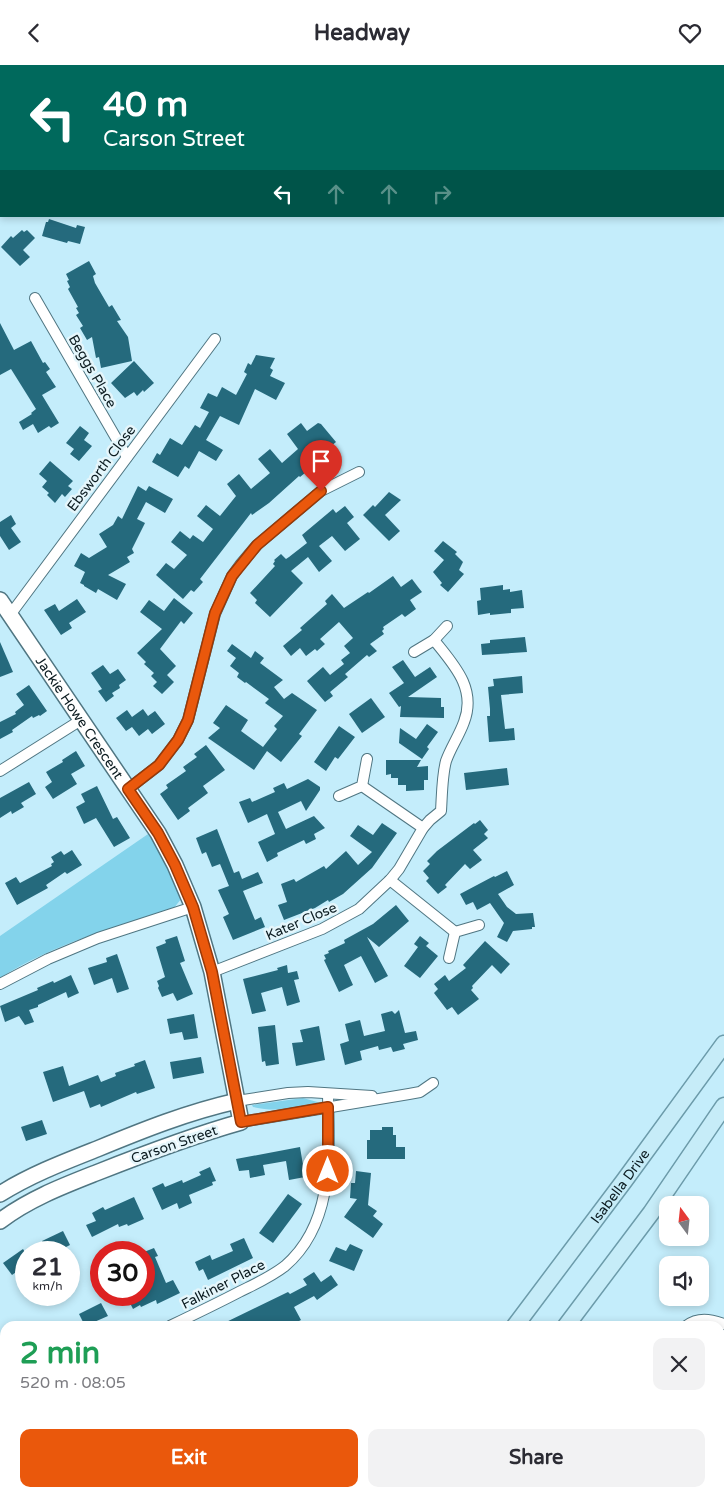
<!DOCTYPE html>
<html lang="en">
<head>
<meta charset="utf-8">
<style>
	:root { --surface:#fff; --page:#f2f2f3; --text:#2b2b33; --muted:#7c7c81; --accent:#ea580c }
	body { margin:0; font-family:"Varela Round",sans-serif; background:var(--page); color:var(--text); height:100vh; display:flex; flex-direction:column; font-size:19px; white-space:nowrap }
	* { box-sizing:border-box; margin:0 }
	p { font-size:16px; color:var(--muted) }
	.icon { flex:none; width:28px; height:28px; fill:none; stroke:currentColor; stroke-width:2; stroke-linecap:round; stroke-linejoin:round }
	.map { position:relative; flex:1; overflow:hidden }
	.sheet { position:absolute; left:0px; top:1256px; width:725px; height:176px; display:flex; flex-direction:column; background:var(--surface); border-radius:15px 15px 0 0; box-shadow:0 2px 8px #0003 }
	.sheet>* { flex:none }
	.guide { position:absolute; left:0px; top:0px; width:725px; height:152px; box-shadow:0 2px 8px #0003; background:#00695c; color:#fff; overflow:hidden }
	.needle { width:32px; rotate:345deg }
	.tools { position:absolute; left:659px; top:1131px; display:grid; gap:10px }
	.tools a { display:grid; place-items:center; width:50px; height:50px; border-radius:10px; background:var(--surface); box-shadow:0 2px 8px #0003; font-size:25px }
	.speed { position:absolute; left:15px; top:1176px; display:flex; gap:10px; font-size:25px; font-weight:700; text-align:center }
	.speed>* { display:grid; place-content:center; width:65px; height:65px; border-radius:50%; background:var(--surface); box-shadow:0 2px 8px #0003; line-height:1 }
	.speed small { font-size:12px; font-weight:400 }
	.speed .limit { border:8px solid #d22; background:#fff; color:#111 }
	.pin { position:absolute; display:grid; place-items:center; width:42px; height:42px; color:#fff; margin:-51px -21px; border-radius:50% 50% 50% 0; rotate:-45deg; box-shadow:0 0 5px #0007 }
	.pin .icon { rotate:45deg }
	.me { position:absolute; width:55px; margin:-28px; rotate:0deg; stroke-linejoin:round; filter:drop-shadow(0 0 4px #0008) }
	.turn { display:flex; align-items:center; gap:18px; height:105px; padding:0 20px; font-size:22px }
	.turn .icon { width:65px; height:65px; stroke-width:2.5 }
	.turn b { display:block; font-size:35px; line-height:42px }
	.lanes { display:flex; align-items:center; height:48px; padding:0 20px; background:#0003; justify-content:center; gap:25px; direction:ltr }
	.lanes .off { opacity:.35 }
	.round { display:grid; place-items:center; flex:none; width:52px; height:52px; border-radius:10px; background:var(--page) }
	.head { display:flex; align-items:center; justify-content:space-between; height:85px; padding:0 20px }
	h1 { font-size:30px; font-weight:700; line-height:38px; color:#1e9e55 }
	.action { display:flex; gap:10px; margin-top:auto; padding:10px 20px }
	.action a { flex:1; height:58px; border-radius:10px; background:var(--accent); color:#fff; font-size:20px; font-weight:700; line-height:58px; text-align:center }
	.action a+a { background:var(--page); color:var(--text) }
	header { display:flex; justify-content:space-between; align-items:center; height:65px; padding:0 20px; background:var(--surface); font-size:22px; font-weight:700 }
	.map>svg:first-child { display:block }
</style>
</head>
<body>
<header><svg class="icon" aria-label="back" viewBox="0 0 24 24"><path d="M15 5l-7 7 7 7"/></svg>Headway<svg class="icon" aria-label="heart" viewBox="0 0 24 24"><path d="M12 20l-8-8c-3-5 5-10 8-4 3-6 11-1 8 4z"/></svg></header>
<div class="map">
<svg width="724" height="1432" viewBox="0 0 724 1432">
	<rect width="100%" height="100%" fill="#c4edfb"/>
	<g fill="#83d3eb">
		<path d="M151 767 181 828V834L174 843C115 862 53 879 0 913V871Z"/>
		<path d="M303 1033 321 1038 320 1039C296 1042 277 1048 253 1042L252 1040Z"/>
	</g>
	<g fill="#256a7d">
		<path d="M49 154 76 163 77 160 85 162 80 179 68 176 67 178 42 171 46 157H48Z"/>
		<path d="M22 165 24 167 27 165 35 173 23 185 30 192 20 201 1 182 11 171 13 173Z"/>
		<path d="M89 196 96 209 93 211 95 218 109 242 112 240 121 255 117 256 128 272 132 296 101 303 99 292 96 293 92 272 87 275 80 263 83 261 76 250 79 248 76 243 78 242 68 224 70 222 67 216 69 215 66 209Z"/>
		<path d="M0 258 14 285 31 276 43 298 45 297 50 304 46 307 56 322 42 330 59 358 51 363 49 361 38 368 33 359 23 365 19 357 32 349 31 348 36 344 11 304 0 310Z"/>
		<path d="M256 290 275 293 270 303 273 305 270 311 285 318 276 335 255 324 239 360 220 351 206 375 223 385 216 396 199 386 189 404 185 401 178 412 152 397 157 388 160 390 170 373 182 380 195 360 200 363 209 347 200 343 208 328 217 332 222 322 236 330 247 309 244 307 248 298 251 300Z"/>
		<path d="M134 296 154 318 144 327 143 325 137 331 134 327 125 333 111 318Z"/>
		<path d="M301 358 307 366 318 358 321 359 336 377 330 382 333 385 300 412 299 411 269 438 252 450 251 448 200 514 203 517 194 527 191 525 183 534 156 510 166 498 174 504 187 490 171 477 180 466 190 474 193 470 203 477 213 464 197 451 206 440 220 451 236 431 227 419 239 409 251 424 270 408 258 394 270 384 282 398 298 384 287 369Z"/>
		<path d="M80 361 89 368 84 375 92 381 79 396 70 389 74 384 66 378Z"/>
		<path d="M50 396 73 416 68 421 72 424 65 432 62 429 55 438 47 430 49 428 42 422 47 416 39 409Z"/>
		<path d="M138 421 146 426 149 421 173 434 165 448 146 437 137 454 145 458 132 484 134 488 127 492 130 497 108 510 126 519 117 535 98 524 96 528 84 521V520L80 518 85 507 74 501 81 488 89 493 107 482 99 469 113 460 118 451 122 454Z"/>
		<path d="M389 427 401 435 385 450 400 466 389 476 363 450 373 440 375 442Z"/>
		<path d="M345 441 354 452 347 458 360 474 345 486 332 471 319 481 332 496 319 507 308 492 291 506 303 518 270 552 255 538 257 535 250 528 275 501 273 499 275 496 274 495 281 489 286 494 289 492 307 478 302 470 333 444 336 448Z"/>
		<path d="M11 450 16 459 11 463 21 477 9 485 0 471V457Z"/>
		<path d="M443 476 457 487 455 489 463 497 459 505 464 509 448 527 440 520 442 518 433 507 444 495 434 486Z"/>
		<path d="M393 511 401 522 412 514 418 522 422 527 410 535 416 544 405 552 402 549 383 562 384 564 382 566 384 569 370 579 377 586 369 592 367 590 345 609 348 612 330 627 333 631 325 637 307 616 323 602 330 610 344 599 341 595 350 588 344 581 353 573 339 557 320 574 325 579 317 586 315 584 306 591 300 583 291 591 283 581 302 565 300 563 327 539 325 536 332 529 344 543 368 527 369 528Z"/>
		<path d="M503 520V525L510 524V527L522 525 524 543 511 544V548L490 550V548L478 550 477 536 481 535 480 523Z"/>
		<path d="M174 533 193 548 184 559 181 556 160 584 176 601 167 610 174 617 162 629 153 621 157 617 151 611 154 608 144 599 146 597 137 588 162 564 140 547 149 535 164 546Z"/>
		<path d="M77 534 86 547 69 558 72 563 61 570 44 545 55 539 59 546Z"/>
		<path d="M525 572 527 587 482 590 481 579 490 578V575Z"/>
		<path d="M0 577 13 607 0 612Z"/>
		<path d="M232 579 251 593 255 586 264 593 260 598 283 615 274 622 284 634 292 628 317 645 299 669 302 671 281 697 267 686 254 705 208 673 220 663 213 658 226 640 248 655 241 666 263 682 277 664 274 661 283 651 265 638 269 634 246 617 245 618 237 612 239 608 230 601 236 593 227 586Z"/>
		<path d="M403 595 415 612 430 602 437 612 408 632 441 633V642H444V653L400 652 401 641 399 642 389 628 404 618 392 602Z"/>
		<path d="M103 600 110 609 118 604 126 615 119 620 120 623 112 628 114 631 106 637 98 626 102 624 91 608Z"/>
		<path d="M522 611 523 628 501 630 505 664 514 663 515 675 489 677 487 651H490V644L488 622 494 621 493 614Z"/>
		<path d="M29 620 47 646 40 651 39 650 33 653 32 651 12 665 13 667 0 674V657L16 649 15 647 24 640 16 629Z"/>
		<path d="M371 633 385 652 362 668 349 649Z"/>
		<path d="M143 644 148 651 155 646 165 659 152 669 148 664 139 671 132 662 126 666 116 653 127 645 132 652Z"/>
		<path d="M427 659 438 667 427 682 429 684 422 694 399 678 400 663 416 674Z"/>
		<path d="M339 661 355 672 338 694 335 692 326 706 314 697Z"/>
		<path d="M206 680 225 705 203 721 208 728 188 743 190 746 178 755 160 729 168 723 166 720 186 706 183 702 197 692 194 689Z"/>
		<path d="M76 686 85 701 71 709 77 719 53 734 45 722 52 717 46 707 63 697 62 695Z"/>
		<path d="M386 695H421L417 702 428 701V715H424V725L406 726V720H398V713H391V709L386 710Z"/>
		<path d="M507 703 509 720 466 725 464 708Z"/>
		<path d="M308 714 320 722V725L306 746 301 736 278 747 286 764 314 751 325 763 314 769 316 774 306 779 304 775 277 788 278 791 267 797 258 777 275 769 267 749 248 758 239 737 250 733 252 737 275 727 273 723 284 718 287 724Z"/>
		<path d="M29 717 36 729 21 738 24 742 12 749 11 746 0 753V733Z"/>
		<path d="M97 721 113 754 117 752 130 773 114 782 96 753 84 759 76 742 85 737 81 729Z"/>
		<path d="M480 755 488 765 484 769 488 773 473 785 482 795 470 804 465 799 445 820 447 822 438 829 426 816 429 813 423 806 430 799 427 796 437 786 474 758 475 759Z"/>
		<path d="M382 758 397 768 372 803 343 829 329 837 328 835 315 843 284 855 278 840 287 837 281 819 294 814 296 817 324 801 326 804 346 786 358 800 372 787 350 771 358 760 373 770Z"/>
		<path d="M217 764 234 808 239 806 242 814 258 807 263 818 243 826 255 855 261 852 265 862 233 875 223 852 229 849 218 825 229 821 220 799 212 802 206 787 202 789 196 773Z"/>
		<path d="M72 785 82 800 67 809 65 807 46 820 48 823 17 840 5 818 16 812 20 818 52 801 51 799 54 797 51 792 61 786 64 790Z"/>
		<path d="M507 806 514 820 498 829 507 842 516 849 533 848 535 862H532V864L513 866 507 877 497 872 504 858 490 838 477 845 473 837 466 840 460 829 494 811 495 812Z"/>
		<path d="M396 840 409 856 379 882 367 872 388 911 375 918 361 891 344 900 353 920 339 927 324 895 326 894 324 890 329 888 328 886 345 878 344 875 373 859Z"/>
		<path d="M177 871 185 896 180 898 193 929 177 936 173 928 162 932 158 923 159 921 157 916 165 912 156 882 166 878 165 875Z"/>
		<path d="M420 871 429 878 426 881 438 891 420 913 404 901 418 882 414 879Z"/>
		<path d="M485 876 510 899 501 909 492 900 472 921 473 923 471 925 479 934 458 950 452 942 447 945 434 928 438 924 434 919 445 910 449 916 466 903 463 900Z"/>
		<path d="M117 889 129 924 117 928 112 913 94 920 88 903 107 897 106 893Z"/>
		<path d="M287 900 288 908 297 906 299 914 294 915 300 937 287 941 282 922 261 928 266 946 252 949 243 914 278 905 277 903Z"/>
		<path d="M71 910 79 928 68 933 66 927 38 940V942L29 945 34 957 25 960 19 951 5 957 0 941 38 925 37 923 53 916 54 918Z"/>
		<path d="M399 945 405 968 416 966 418 975 403 979 405 984 393 987 391 982 379 985 378 981 360 986 362 995 345 1000 340 979 349 976 345 959 360 955 364 971 385 966 381 949 392 946 395 949Z"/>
		<path d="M194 949 198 973 184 975 182 967 170 969 167 954Z"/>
		<path d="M275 960 279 999 266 1001 265 996 262 997 258 962Z"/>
		<path d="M319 961 325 995 296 1001 292 978 303 977 300 965Z"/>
		<path d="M201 992 204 1008 173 1014 170 997Z"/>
		<path d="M145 995 155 1023 137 1029 136 1027 101 1042 100 1039 90 1043 84 1026 53 1037 43 1007 63 1001 69 1021 98 1010 101 1017 116 1011 115 1008 135 1001 134 999Z"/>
		<path d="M42 1055 47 1069 26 1076 21 1062Z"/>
		<path d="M382 1062H393V1070H396V1082H405V1094H367V1075H370V1065H382Z"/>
		<path d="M300 1082 305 1112 289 1115 286 1096 263 1100 265 1110 250 1113 249 1105 239 1106 236 1094Z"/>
		<path d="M210 1102 216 1116 212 1117 213 1120 189 1130 192 1138 179 1144 177 1138 162 1145 152 1123 163 1118 165 1122 182 1115 183 1118 201 1110 199 1107Z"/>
		<path d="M356 1106 371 1108 368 1140 377 1146 373 1151 383 1159 373 1173 344 1152 357 1134 350 1133 351 1118H355Z"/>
		<path d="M288 1129 302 1139 273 1178 259 1168Z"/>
		<path d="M134 1132 144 1154 128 1161 127 1159 119 1162 118 1159 92 1172 86 1160 96 1156 92 1148 103 1142 105 1145Z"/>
		<path d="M63 1166 70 1180 54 1188H47L42 1176Z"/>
		<path d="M244 1173 253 1193 208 1215 203 1204 199 1206 195 1197 210 1190 212 1195 233 1186 230 1179Z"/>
		<path d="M350 1179 363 1185 354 1206 329 1196 336 1182 346 1186Z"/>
		<path d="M154 1183 158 1191 155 1192 166 1218 173 1215 180 1228 157 1239 156 1235 141 1242 140 1240 133 1244 129 1236 135 1233 133 1230H144V1187Z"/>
		<path d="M23 1184 26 1189V1200L12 1210 3 1198Z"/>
		<path d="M314 1207 321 1217 331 1210 338 1220 317 1235 314 1231 294 1242 301 1255 289 1261H218L288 1227 290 1229 307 1220 303 1214Z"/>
		<path d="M101 1238 108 1251 85 1261 79 1249Z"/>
	</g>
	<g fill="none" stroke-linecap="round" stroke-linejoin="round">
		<g stroke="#507682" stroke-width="12">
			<g id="street">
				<path d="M0 82H1"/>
				<path d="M35 233 127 392"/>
				<path d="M10 550 215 274"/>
				<path d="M414 587 434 575 447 561"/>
				<path d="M0 706 81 655"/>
				<path d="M362 721 423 763"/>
				<path d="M128 724 159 700 178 675 188 655 215 549 232 511 240 500 257 480 321 426 359 407"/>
				<path d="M339 731 362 721 367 694"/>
				<path d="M390 815 455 867"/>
				<path d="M449 893 455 867 479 860"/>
				<path d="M212 907 322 864 359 844 390 815 399 804 423 763 430 755 441 746C442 730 442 711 446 696 451 682 459 671 464 657 477 623 453 599 434 575"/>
				<path d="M0 919 48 894 98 873 193 842"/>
				<path d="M237 1036 288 1028 308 1027 372 1031"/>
				<path d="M241 1057 409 1029 420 1027 433 1018"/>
				<path d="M170 1261C193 1250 216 1239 239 1227 255 1219 271 1212 285 1201 335 1158 329 1087 328 1029"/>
				<path d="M686 1261C698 1252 710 1254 724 1259"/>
				<path d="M34 1428 35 1432"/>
				<path d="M629 1428 635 1432"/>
			</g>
		</g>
		<g stroke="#507682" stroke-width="18">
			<g id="secondary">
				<path id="s1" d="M0 535 158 768 175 800 193 842 212 907 241 1057C191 1071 144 1089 96 1108 63 1121 29 1134 0 1156"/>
				<path d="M0 1129C30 1110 64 1097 97 1084 143 1065 188 1047 237 1036"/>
			</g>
		</g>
		<g stroke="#6c9baa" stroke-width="19">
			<g id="primary">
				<path id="s2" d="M515 1261 624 1116 724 979"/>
				<path d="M566 1261 651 1148 724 1041"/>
				<path d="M369 1432 374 1428"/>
				<path d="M424 1432 428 1428"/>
			</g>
		</g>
		<use href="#street" stroke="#fff" stroke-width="10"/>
		<use href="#secondary" stroke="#fff" stroke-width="15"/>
		<use href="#primary" stroke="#c6ecf8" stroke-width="16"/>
	</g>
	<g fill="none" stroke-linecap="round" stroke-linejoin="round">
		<g stroke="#983908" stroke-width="12">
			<path id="route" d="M321 426 257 480 232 511 215 548 188 655 178 675 159 700 128 724 158 768 175 800 193 842 212 907 241 1057 328 1042V1106"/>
		</g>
		<use href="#route" stroke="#ea580c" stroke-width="9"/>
	</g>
	<g text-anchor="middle" stroke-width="5" stroke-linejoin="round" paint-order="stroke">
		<g font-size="14" fill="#0b1b20" stroke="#e5f6fb">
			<text transform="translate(93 306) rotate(60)" y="5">Beggs Place</text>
			<text transform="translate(101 403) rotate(-53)" y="5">Ebsworth Close</text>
			<text dy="5" stroke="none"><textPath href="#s1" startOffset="142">Jackie Howe Crescent</textPath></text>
			<text transform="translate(301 856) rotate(-23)" y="5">Kater Close</text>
			<text transform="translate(174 1079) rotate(-19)" y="5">Carson Street</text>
			<text dy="5" stroke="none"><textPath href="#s2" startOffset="175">Isabella Drive</textPath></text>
			<text transform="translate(223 1219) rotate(-27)" y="5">Falkiner Place</text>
		</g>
	</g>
</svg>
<div class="tools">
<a><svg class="needle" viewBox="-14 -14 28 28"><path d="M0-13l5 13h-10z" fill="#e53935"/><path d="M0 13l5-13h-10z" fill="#7c7c81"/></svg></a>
<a><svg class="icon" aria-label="sound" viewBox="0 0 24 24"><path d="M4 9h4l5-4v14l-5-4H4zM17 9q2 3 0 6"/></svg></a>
</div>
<div class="speed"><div>21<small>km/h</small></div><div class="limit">30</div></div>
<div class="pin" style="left:321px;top:426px;background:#d93025"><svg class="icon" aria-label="arrive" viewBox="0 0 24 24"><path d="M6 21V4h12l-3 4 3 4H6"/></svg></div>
<svg class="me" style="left:328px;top:1106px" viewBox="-20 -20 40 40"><circle r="17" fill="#ea580c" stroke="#fff" stroke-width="3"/><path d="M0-11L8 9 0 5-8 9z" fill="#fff"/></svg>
<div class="guide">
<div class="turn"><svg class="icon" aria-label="left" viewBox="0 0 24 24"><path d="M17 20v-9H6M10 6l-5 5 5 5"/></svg><div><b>40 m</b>Carson Street</div></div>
<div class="lanes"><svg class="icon" aria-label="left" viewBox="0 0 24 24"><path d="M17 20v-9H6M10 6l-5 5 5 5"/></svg><svg class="icon off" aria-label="ahead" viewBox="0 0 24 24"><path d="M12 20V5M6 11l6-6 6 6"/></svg><svg class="icon off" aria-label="ahead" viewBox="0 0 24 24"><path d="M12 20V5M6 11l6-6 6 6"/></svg><svg class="icon off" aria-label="right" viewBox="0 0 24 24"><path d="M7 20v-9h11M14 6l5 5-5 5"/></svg></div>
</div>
<section class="sheet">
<div class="head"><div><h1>2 min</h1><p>520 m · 08:05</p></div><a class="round"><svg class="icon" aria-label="close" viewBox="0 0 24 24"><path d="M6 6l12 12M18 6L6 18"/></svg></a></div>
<div class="action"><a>Exit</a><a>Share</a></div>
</section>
</div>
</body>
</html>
